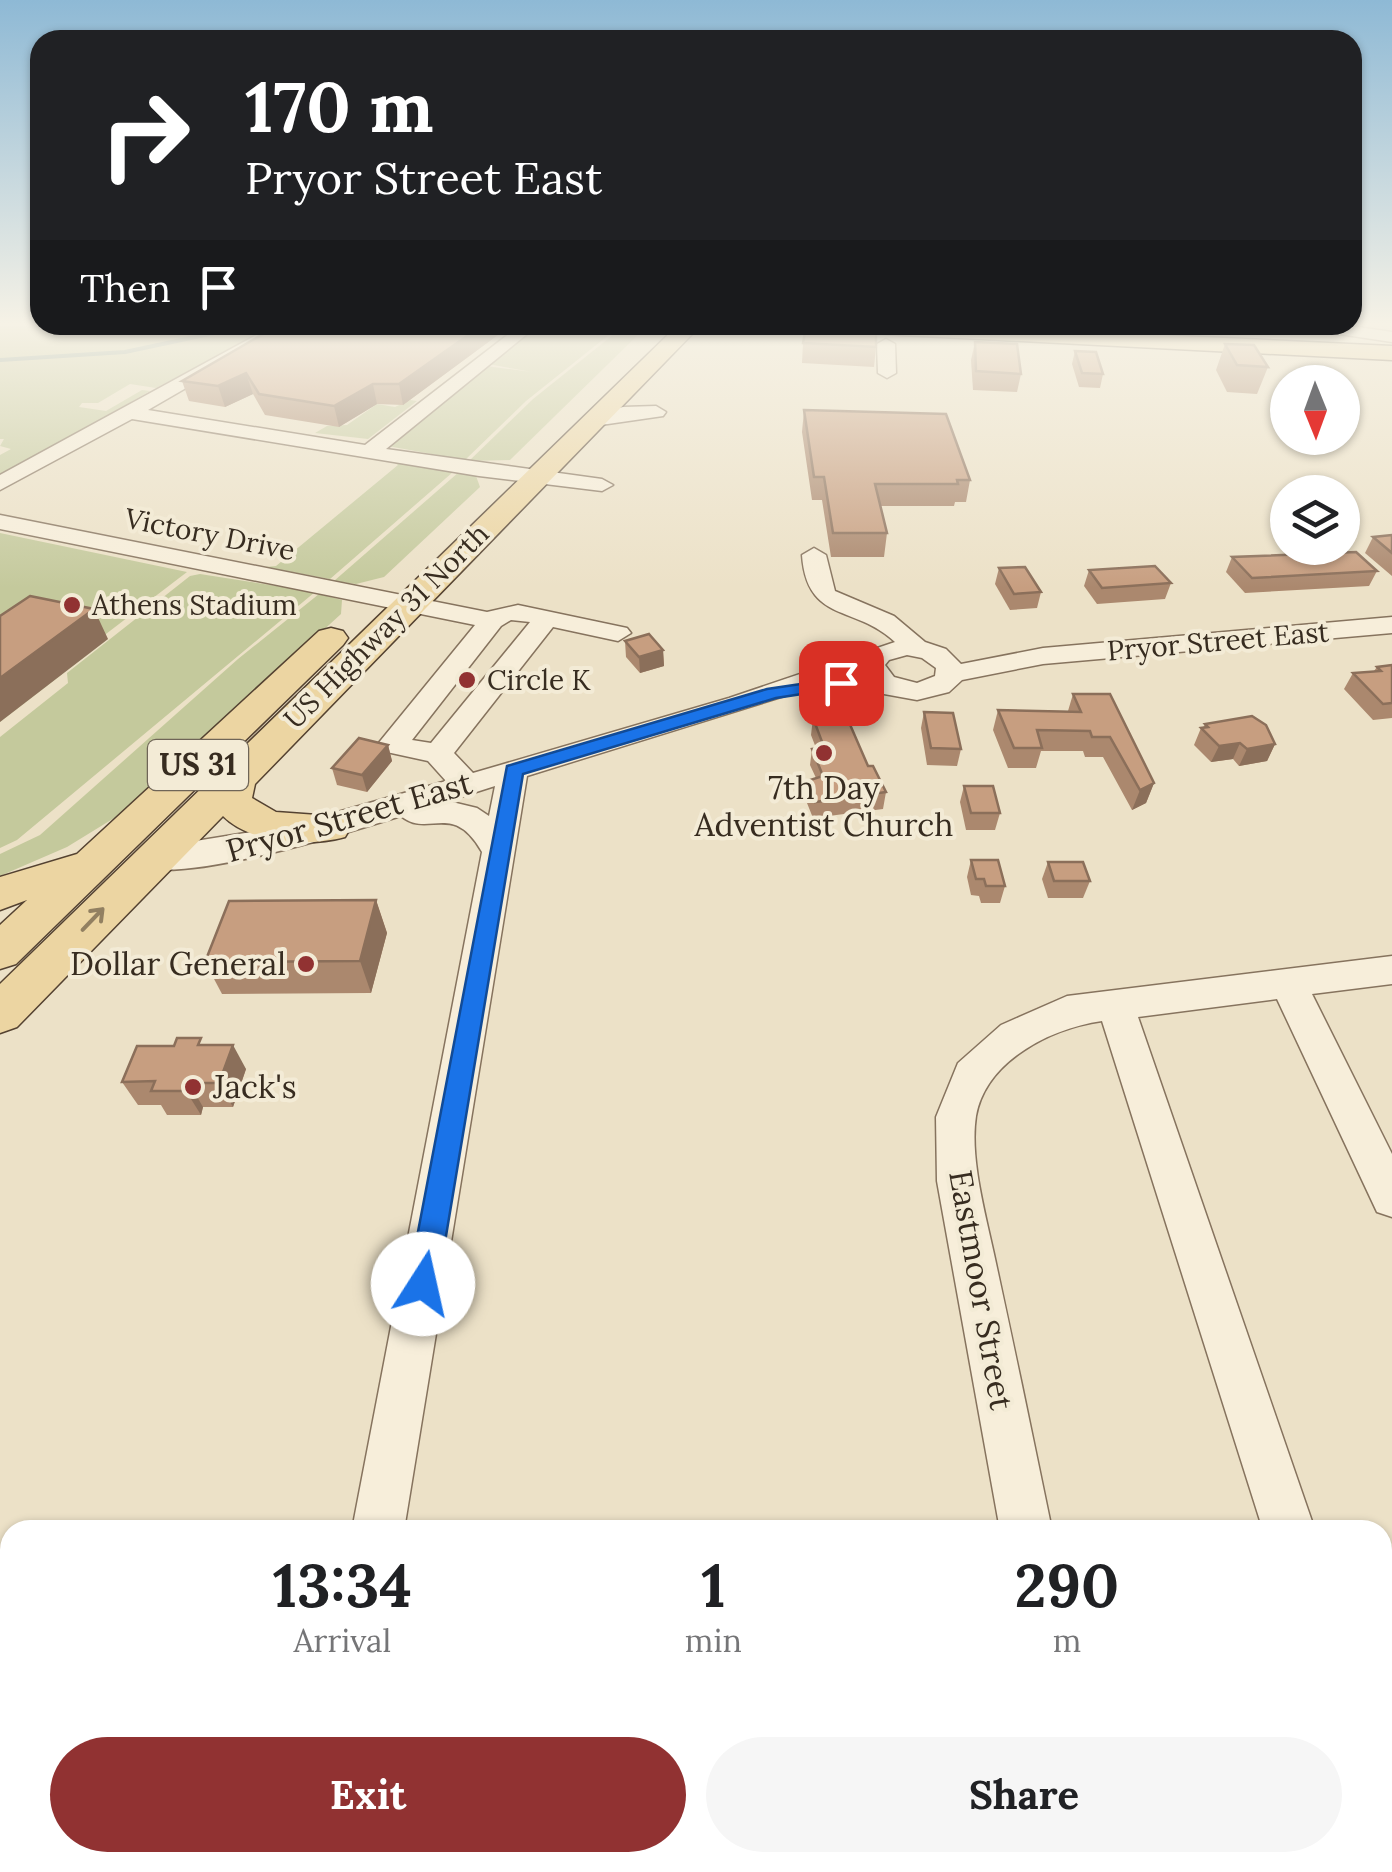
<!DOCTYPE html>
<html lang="en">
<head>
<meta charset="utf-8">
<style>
	:root { --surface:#fff; --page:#f6f6f6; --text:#202124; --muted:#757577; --accent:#913232 }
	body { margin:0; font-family:Lora,serif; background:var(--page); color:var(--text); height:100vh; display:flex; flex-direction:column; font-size:38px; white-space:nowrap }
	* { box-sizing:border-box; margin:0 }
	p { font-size:32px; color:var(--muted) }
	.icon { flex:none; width:55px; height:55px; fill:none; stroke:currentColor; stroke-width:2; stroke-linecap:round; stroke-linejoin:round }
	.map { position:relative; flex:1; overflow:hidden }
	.side { position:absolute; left:0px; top:1520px; width:1392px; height:352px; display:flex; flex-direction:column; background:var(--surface); border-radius:30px 30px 0 0; box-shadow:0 2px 8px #0004 }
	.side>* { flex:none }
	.hud { position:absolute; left:30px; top:30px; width:1332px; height:305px; border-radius:30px; box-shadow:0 2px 8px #0004; background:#202124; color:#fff; overflow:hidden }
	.needle { width:65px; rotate:179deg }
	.controls { position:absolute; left:1270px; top:365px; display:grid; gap:20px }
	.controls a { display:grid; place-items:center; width:90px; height:90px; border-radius:50%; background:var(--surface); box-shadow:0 2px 8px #0004; font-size:50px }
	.pin { position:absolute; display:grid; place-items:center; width:85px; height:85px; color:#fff; margin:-42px; border-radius:20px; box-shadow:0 5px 15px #0006 }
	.me { position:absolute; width:110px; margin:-55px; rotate:10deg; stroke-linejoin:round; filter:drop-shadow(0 0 8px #0008) }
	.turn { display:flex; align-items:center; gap:35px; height:210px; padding:0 50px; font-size:45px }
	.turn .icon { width:130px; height:130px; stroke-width:2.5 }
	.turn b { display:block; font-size:70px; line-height:85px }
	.then { display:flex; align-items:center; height:95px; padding:0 50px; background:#0003; gap:20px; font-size:38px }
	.eta { display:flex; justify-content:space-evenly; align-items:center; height:170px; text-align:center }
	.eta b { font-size:60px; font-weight:700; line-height:70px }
	.cta { display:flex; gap:20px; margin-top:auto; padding:20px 50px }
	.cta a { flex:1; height:115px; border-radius:60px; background:var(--accent); color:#fff; font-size:40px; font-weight:700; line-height:115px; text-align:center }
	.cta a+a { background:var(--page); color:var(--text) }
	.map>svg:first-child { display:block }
</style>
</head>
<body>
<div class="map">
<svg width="1392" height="1872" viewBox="0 0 1392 1872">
	<rect width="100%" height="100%" fill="#ece1c7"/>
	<g fill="#c4c99c">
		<path d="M0 326H274L156 388 130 384 98 403H82L79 407 106 411 142 390 150 391 0 477V455L11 449 0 446 4 439H0Z"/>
		<path d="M538 326H620L526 401 465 460 382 445 486 366 532 372 488 364Z"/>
		<path d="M624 326H647L510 460 469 461 533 399Z"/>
		<path d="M410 400 417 401 368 439 315 433 327 426 347 425 377 404 395 407Z"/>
		<path d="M392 461 453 472 330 579 265 567 276 566 398 465Z"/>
		<path d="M459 472 476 476 480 487 384 577 356 584 334 581Z"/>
		<path d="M0 533 187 572 102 637 108 639 0 722Z"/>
		<path d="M200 574 315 592 17 840 0 848V737L68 683 67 673 190 576Z"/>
		<path d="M319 594 342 600 341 614 124 812 67 847 0 876V854L40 835 238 659Z"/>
	</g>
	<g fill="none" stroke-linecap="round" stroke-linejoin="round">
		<g stroke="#6f8e86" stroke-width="4">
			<path d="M1300 326 1392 341"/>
			<path d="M0 360 125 352 247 326"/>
		</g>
		<g stroke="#86735e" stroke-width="3">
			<g id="minor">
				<path d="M273 326H293L148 410 365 445 519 326H537L386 449 602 479 613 485 602 491 479 476 132 419 0 490V475Z"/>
				<path d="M1311 326H1351L1392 332V342L1319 331Z"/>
				<path d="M886 339 895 344 896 373 887 378 878 373 877 344Z"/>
				<path d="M656 406 666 412 663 416 594 426 584 420 587 416 623 407Z"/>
				<path d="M0 515 487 612 518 605 627 628 631 633 618 641 553 627 454 753 473 773 729 698 895 642C855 604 807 624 802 555L814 548 826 555 835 591 894 616 925 642 946 649 961 664 1043 648 1392 617V633L1043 664 962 680 949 692 917 700 884 694 862 672 527 776 404 1530H352L482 852C452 800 429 839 401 816 347 833 191 882 140 867L136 859 140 851 152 848 289 826 446 781 428 761 382 751 377 745 475 625 0 529ZM511 620 530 622 431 743 412 740 501 626ZM907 655 922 658 936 668 935 676 917 683 894 677 885 665 889 660ZM495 786 489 816 477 808 448 801Z"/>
				<path d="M1392 956V984L1312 994 1392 1154V1217L1377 1212 1277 999 1138 1017 1315 1530H1263L1102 1021C1052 1028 986 1060 976 1116 969 1161 988 1223 997 1268 1016 1355 1034 1443 1052 1530H1000L937 1181 936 1117 958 1063 1001 1025 1067 996Z"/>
				<path d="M1382 1783 1392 1787V1872L1369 1862H1382Z"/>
				<path d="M285 1862H347V1872H283Z"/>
				<path d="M1059 1862H1121L1124 1872H1060Z"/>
			</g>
		</g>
		<g stroke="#544231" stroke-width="3">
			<g id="major">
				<path d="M677 326H700L255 784 252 798 276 812 345 817 351 827 345 837C309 847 251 844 223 816L17 1027 0 1033V984Z"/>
				<path d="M832 326H970L1392 346V360L843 332Z"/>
				<path d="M331 628 343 631 348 638 343 645 16 964 0 969V925L27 900 0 910V877L77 854 319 631Z"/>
			</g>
		</g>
		<use href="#minor" fill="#f7eeda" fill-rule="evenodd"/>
		<use href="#major" fill="#ecd5a2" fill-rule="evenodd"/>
	</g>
	<g fill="#ab886e">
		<path d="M510 326 403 405 377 404 339 427 265 415 253 394 225 407 189 401 182 381Z"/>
		<path d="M975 342 1021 374 1017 392 973 390 971 360Z"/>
		<path d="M803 343 876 347 874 367 802 363Z"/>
		<path d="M1225 344 1268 367 1257 394 1227 392 1216 370Z"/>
		<path d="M1075 351 1103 374 1100 388 1079 387 1072 364Z"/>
		<path d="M804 410 970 480 966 502H955L954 506H880L887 533 884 557H831L822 500H812L802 432Z"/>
		<path d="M1392 535V576L1365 553 1373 537Z"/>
		<path d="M1232 557 1377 571 1369 586 1245 593 1226 572Z"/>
		<path d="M999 568 1041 592 1037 608 1010 610 995 584Z"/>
		<path d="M1089 570 1171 583 1165 599 1097 604 1084 586Z"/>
		<path d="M625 641 663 650 664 666 640 673 626 657Z"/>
		<path d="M1392 665V718L1373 720 1344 689 1353 673 1374 671 1377 667Z"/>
		<path d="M1073 694 1154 783 1146 803 1132 810 1103 757H1085L1083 751H1041L1036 768H1008L993 730 998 710 1068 711Z"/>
		<path d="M924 712 961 749 957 766 927 765 921 728Z"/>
		<path d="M813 718 868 766 886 792 883 809 813 818 805 798 807 781 816 778 810 765 812 749 816 748 811 735Z"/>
		<path d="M1205 724 1275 744 1267 761 1239 766 1233 759 1211 762 1194 745 1201 728H1203Z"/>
		<path d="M388 745 392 761 367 792 337 785 332 768Z"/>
		<path d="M964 786 1000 813 995 830H966L960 802Z"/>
		<path d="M971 860 1005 886 1000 903H981L979 896 971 895 967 877Z"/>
		<path d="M1048 862 1090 881 1083 898H1048L1042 879Z"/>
		<path d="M376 900 387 933 371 993 222 994 205 962Z"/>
		<path d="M206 1045 246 1069 233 1107H203L201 1115H167L161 1105H138L122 1082Z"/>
	</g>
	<g fill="#8b6f5a">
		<path d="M481 326H510L403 405 399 384Z"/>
		<path d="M246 373 253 394 225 407 218 386Z"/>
		<path d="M373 384 377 404 339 427 334 406Z"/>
		<path d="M94 609 108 639 0 722V678Z"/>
		<path d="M663 650 664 666 640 673 639 657Z"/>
		<path d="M1240 743 1233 759 1211 762 1219 746Z"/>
		<path d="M1275 744 1267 761 1239 766 1247 749Z"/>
		<path d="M388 745 392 761 367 792 362 775Z"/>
		<path d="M1154 783 1146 803 1132 810 1140 790Z"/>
		<path d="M376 900 387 933 371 993 360 961Z"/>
		<path d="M233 1045 246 1069 233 1107 219 1083Z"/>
		<path d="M189 1083 203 1107 201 1115 186 1091Z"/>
	</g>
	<g fill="#c79e80" stroke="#8b6f5a" stroke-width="2.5">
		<path d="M277 326H481L399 384H373L334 406 259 394 246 373 218 386 182 381Z"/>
		<path d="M806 327 876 328V347L803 343Z"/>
		<path d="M975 342 1017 344 1021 374 976 371Z"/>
		<path d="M1225 344 1254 345 1268 367 1237 365Z"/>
		<path d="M1075 351 1096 352 1103 374 1082 373Z"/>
		<path d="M804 410 946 414 970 480H957L958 484H875L887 533H833L824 477H814Z"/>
		<path d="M1392 535V553L1373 537Z"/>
		<path d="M1356 552 1377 571 1252 578 1232 557Z"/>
		<path d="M1155 566 1171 583 1102 588 1089 570Z"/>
		<path d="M1025 567 1041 592 1014 594 999 568Z"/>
		<path d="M30 596 94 609 0 678V616Z"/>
		<path d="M649 634 663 650 639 657 625 641Z"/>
		<path d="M1392 665V703L1383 704 1353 673 1381 671 1377 667Z"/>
		<path d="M1073 694H1110L1154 783 1140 790 1110 737H1092L1090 731 1037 730 1042 748H1014L998 710 1081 712Z"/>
		<path d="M924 712 953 713 961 749 931 748Z"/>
		<path d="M845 713 868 766H873L886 792 815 802 807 781 823 776 812 749 824 747 813 718Z"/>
		<path d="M1252 716 1266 725 1275 744 1247 749 1240 743 1219 746 1201 728 1208 727 1205 724Z"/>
		<path d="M359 738 388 745 362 775 332 768Z"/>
		<path d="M964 786H993L1000 813H971Z"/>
		<path d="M971 860H998L1005 886H986L984 879H976Z"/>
		<path d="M1048 862H1083L1090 881H1054Z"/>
		<path d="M376 900 360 961 205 962 229 901Z"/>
		<path d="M177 1038H201L198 1045H233L219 1083H189L186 1091H151L155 1081 122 1082 137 1046H174Z"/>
	</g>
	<defs><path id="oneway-shaft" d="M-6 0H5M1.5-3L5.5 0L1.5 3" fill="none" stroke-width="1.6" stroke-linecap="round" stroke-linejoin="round" transform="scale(2.5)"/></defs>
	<use stroke="#928061" href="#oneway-shaft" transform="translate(93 919) rotate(-46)"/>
	<linearGradient id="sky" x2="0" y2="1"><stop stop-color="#8eb9d5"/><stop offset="0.55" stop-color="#f6f2e6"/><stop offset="1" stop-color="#f6f2e6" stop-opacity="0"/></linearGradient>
	<rect width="1392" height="588" fill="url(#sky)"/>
	<path fill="#1a73e8" stroke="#114b97" stroke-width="2.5" d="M841 678 850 683 847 687 776 698 523 774 438 1284 433 1294 423 1298 412 1294 408 1284 507 766 767 689Z"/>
	<g fill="#913232" stroke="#f3ebd6" stroke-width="4">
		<circle cx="72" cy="605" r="10"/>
		<circle cx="467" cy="680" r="10"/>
		<circle cx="824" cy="753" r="10"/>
		<circle cx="306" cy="964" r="10"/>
		<circle cx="193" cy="1087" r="10"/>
	</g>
	<g text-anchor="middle" stroke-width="8" stroke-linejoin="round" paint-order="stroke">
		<g font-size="28" fill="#372c20" stroke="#f3ebd6">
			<text transform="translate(210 534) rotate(11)" y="10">Victory Drive</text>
			<text transform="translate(386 626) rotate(-45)" y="10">US Highway 31 North</text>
			<text transform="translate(1218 641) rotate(-5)" y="10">Pryor Street East</text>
		</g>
		<g font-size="28" fill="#372c20" stroke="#f3ebd6" text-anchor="start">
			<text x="92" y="615">Athens Stadium</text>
			<text x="487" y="690">Circle K</text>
		</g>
		<rect fill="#f3ebd6" stroke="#6f6557" stroke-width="2.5" x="148" y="740" width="100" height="50" rx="8"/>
		<g font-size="30" font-weight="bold" fill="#372c20">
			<text x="198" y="775">US 31</text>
		</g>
		<g font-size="32" fill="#372c20" stroke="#f3ebd6">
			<text x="824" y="799">7th Day<tspan x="824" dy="37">Adventist Church</tspan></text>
			<text x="286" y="975" text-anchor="end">Dollar General</text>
			<text x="213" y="1098" text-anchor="start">Jack's</text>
		</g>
		<g font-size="32" fill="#372c20" stroke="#f3ebd6">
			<text transform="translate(349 817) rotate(-16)" y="11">Pryor Street East</text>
			<text transform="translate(981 1290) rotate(80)" y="11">Eastmoor Street</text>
		</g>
	</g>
</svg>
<div class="controls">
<a><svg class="needle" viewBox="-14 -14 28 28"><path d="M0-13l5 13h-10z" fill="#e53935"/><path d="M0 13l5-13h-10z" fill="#757577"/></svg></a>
<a><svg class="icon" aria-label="layers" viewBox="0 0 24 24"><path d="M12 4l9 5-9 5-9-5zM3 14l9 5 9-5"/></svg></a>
</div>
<div class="pin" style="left:841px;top:683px;background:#d93025"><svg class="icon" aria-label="arrive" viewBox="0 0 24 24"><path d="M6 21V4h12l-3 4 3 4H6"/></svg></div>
<svg class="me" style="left:423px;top:1284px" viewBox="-20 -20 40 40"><circle r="19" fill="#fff"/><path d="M0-13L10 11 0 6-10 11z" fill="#1a73e8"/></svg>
<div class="hud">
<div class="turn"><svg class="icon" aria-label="right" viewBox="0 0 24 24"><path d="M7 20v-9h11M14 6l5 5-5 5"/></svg><div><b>170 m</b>Pryor Street East</div></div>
<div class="then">Then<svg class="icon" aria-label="arrive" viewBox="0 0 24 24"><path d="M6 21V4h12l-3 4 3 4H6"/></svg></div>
</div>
<section class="side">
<div class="eta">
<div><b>13:34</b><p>Arrival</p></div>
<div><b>1</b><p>min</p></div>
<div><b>290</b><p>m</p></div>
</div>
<div class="cta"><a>Exit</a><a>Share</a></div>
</section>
</div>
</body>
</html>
